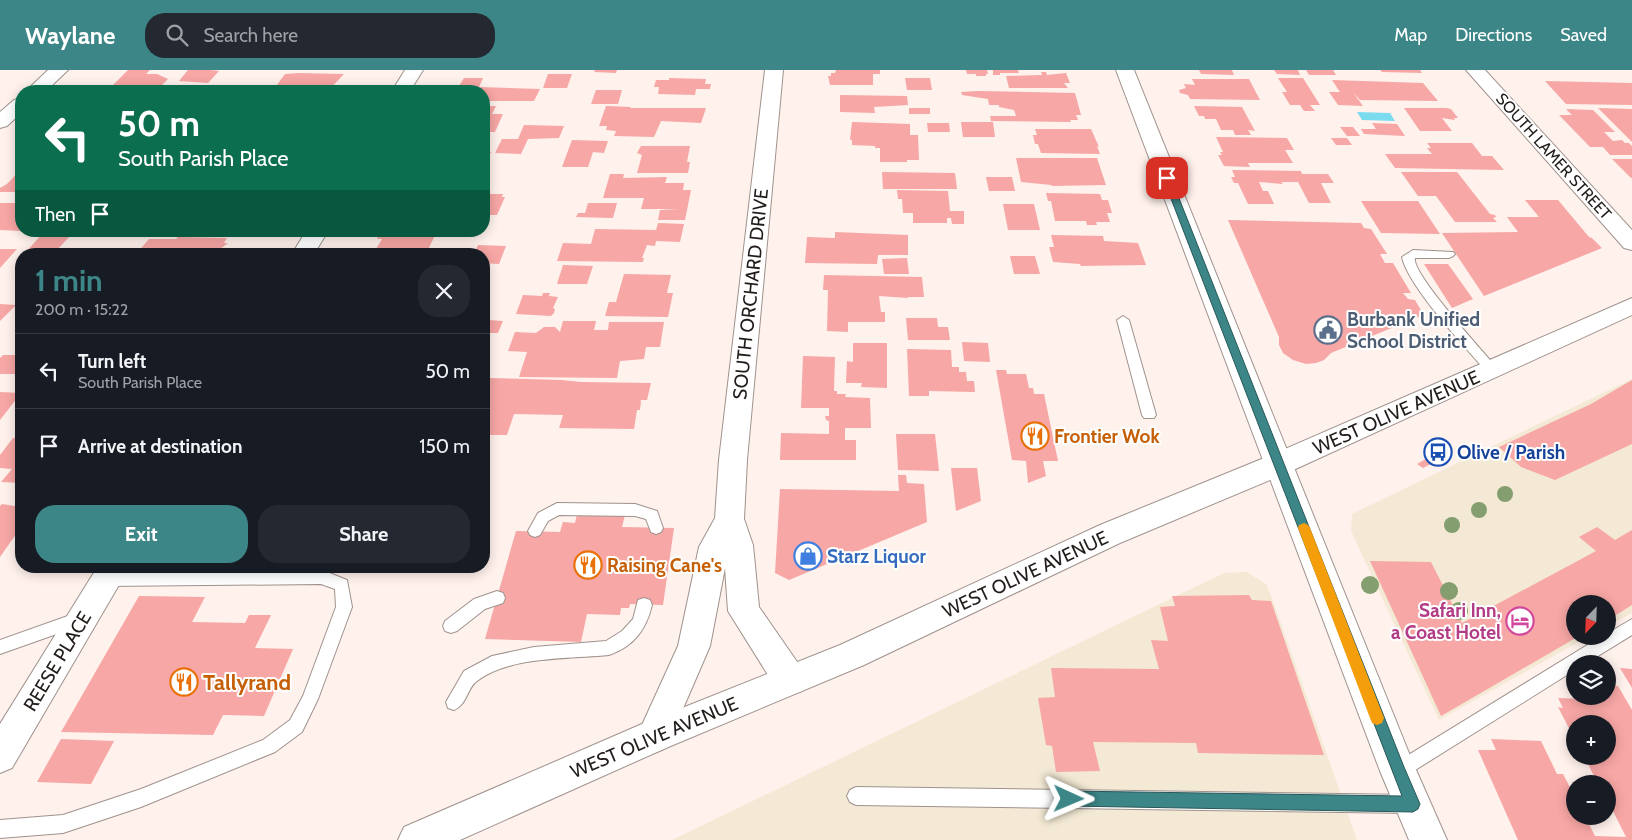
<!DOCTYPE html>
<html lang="en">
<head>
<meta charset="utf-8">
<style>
	:root { --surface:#171b24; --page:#242831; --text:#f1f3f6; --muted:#9ea1a6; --line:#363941; --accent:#3d8687 }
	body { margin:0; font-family:Cabin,sans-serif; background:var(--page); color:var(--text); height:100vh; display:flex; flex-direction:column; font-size:19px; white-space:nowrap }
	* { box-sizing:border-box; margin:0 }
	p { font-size:16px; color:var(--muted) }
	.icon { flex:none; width:28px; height:28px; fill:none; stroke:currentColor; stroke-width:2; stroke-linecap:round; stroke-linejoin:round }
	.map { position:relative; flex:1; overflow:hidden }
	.details { position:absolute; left:15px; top:178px; width:475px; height:325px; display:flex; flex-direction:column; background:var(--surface); border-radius:20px; box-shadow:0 2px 12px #0003 }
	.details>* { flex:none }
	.banner { position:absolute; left:15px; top:15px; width:475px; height:152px; border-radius:20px; box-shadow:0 2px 12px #0003; background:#0b6e4f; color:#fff; overflow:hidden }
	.needle { width:32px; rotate:203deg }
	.controls { position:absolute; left:1566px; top:525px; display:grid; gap:10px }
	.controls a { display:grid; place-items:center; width:50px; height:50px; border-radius:50%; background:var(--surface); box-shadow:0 2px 12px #0003; font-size:25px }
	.pin { position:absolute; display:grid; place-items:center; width:42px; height:42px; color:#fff; margin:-21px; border-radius:10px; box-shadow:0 2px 8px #0006 }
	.me { position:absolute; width:55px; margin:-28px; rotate:91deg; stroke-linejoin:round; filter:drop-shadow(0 0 4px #0008) }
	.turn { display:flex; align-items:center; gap:18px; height:105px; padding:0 20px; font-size:22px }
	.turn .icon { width:65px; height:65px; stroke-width:2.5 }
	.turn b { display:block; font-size:35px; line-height:42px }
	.then { display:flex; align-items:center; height:48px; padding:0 20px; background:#0003; gap:10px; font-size:19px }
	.round { display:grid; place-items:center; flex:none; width:52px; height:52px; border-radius:20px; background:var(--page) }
	.summary { display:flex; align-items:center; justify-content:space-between; height:85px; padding:0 20px }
	h1 { font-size:30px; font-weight:800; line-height:38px; color:var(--accent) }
	.primary-button { display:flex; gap:10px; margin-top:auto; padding:10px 20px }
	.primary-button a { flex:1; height:58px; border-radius:20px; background:var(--accent); color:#fff; font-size:20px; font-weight:800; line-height:58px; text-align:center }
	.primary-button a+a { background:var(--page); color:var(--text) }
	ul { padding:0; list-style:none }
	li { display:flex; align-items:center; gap:15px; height:75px; padding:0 20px; border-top:1px solid var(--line) }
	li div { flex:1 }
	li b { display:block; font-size:19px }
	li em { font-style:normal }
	header { display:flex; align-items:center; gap:30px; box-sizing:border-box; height:70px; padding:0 25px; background:var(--accent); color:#fff }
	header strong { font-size:24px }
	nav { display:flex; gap:28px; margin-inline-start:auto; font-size:18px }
	.search { width:350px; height:45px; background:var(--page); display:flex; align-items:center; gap:12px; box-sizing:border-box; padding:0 18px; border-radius:20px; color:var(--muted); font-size:19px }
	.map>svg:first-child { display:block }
</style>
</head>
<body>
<header>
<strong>Waylane</strong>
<div class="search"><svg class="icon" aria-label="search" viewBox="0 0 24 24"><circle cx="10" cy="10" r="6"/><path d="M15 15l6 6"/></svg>Search here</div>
<nav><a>Map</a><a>Directions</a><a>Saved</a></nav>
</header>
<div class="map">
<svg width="1632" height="770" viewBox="0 0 1632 770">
	<rect width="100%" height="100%" fill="#fff1ec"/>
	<g fill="#f3e9d4">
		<path d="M1632 309V543L1608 556V534H1575V566H1589L1439 650 1351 461 1352 444Z"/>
		<path d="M1246 502 1266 514 1273 531 1357 770H672L1224 503Z"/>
	</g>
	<path fill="#7cdcef" d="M1357 42 1390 43 1395 51 1362 50Z"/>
	<g fill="#f7a7a5">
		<path d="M128 0H150L146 4H157L168 9 161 16H177L172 21H100L105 17H111Z"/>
		<path d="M188 0H210L219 1 208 13 179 11Z"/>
		<path d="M595 0H617L616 3 594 2Z"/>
		<path d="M836 0H880V4H873V15H830L828 6H831V3H835Z"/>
		<path d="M966 0H987L988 4H986V6H976V4H967Z"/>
		<path d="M993 0H1018L1019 3H1000V5H993Z"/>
		<path d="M1199 0H1232L1234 5 1201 4Z"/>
		<path d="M1274 0H1298L1300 5 1277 4Z"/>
		<path d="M1306 0H1333L1336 5H1309Z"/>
		<path d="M1380 0H1420L1422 3 1382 2Z"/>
		<path d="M1041 2H1046L1047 5 1066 3 1070 13H1064L1068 18H1009L1006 6 1042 5Z"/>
		<path d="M285 4 299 3 344 4 328 21H291L296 15H277Z"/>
		<path d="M548 4H572L567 18H543Z"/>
		<path d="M464 8H483L479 17 540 19 534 31H484V21H457L459 19H457Z"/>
		<path d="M669 8 706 9 705 14H711L710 19H696L695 25 658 24 659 17H654L656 10H669Z"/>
		<path d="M905 8H930L932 20H907Z"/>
		<path d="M1278 8H1303L1320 35H1310L1315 41H1304L1300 35H1290L1282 22H1287Z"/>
		<path d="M1192 9H1249L1260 30 1190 29 1188 25 1180 23 1179 20 1186 18 1184 14 1195 15Z"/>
		<path d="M1332 10 1423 13 1438 31 1360 30 1353 22 1363 36 1338 35 1329 22H1340Z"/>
		<path d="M1545 11 1632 13V35L1566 34Z"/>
		<path d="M236 17H272L269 21H233Z"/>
		<path d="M596 20H622L618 34H591Z"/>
		<path d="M978 21 1075 23 1081 45H1076L1078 50H1070L1071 52 991 51 990 46H1016L1014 40 999 37V35H989L988 29 962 25 961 22Z"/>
		<path d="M840 25 907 26 908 35 874 37 875 43 840 42Z"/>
		<path d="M484 36H496L492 44H503L495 62H484Z"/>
		<path d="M606 36 631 37 630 38H706L701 53 661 51 654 67 614 66 616 61 606 60 607 56H599Z"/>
		<path d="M1194 36 1242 37 1255 61 1248 60 1251 65H1235L1233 60H1221L1216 49H1205L1204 46H1199Z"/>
		<rect x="909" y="38" width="21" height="6"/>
		<path d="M1404 38H1446L1451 39 1458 48H1454L1455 50 1442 48 1452 61H1420Z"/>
		<path d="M1598 38 1632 39V72Z"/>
		<path d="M1566 39 1593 40 1615 62H1604L1613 71 1622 70 1625 73H1629L1632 76V85H1610L1603 77H1590L1559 45H1572Z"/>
		<path d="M852 52 910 54V65H918L919 90H907V92H880V78H875V76L852 75V70H850Z"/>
		<path d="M961 52H993L995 67H963Z"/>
		<path d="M927 53H949L950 62H928Z"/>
		<path d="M1372 53 1397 54 1405 66 1364 64 1361 59H1376Z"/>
		<path d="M524 55 564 56 559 68 528 69 521 84 495 83 502 69H518Z"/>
		<path d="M1340 57H1353L1360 66H1347Z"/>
		<path d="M1035 59H1091L1099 77 1097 76 1100 84 1041 83 1038 74H1035L1033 65H1037Z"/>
		<path d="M1216 67 1287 68 1294 80H1285L1293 93H1248L1250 97 1224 96 1218 85H1222L1220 82H1223Z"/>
		<path d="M1331 68H1347L1352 75H1336Z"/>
		<path d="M572 70 608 71 604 83 593 82 588 97H562Z"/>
		<path d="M1427 73H1472L1482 86H1492L1504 100 1395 98 1385 84H1432L1427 78H1431Z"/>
		<path d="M641 76H690L687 92H690L688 103H637L642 85 637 83Z"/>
		<path d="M484 82H491L484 99Z"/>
		<path d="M1016 88H1097L1106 115 1052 116 1051 115 1021 112Z"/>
		<path d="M1612 89H1632V108H1631Z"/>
		<path d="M21 99V122H0V118L7 114Z"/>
		<path d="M1232 100 1301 101 1302 104H1328L1334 113H1321L1331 133H1309L1298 112H1281L1283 114 1259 112 1263 121H1268L1274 134H1248L1238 113H1234L1231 107H1235Z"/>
		<path d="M882 102 955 103 957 119H883Z"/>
		<path d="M1401 102H1457L1490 144 1495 145 1496 147 1493 148 1497 152H1455L1436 126H1418Z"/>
		<path d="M610 104H624L623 108 667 107 665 113H684L683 120H691L685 150H658L660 140 679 139H641L644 128H603Z"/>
		<path d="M986 107H1012L1015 121H989Z"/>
		<path d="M897 120 948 121 950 141H964V154H952L951 148H947V153H913V143H903L902 129H898Z"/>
		<path d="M1046 123 1100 124 1102 130H1108L1112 143H1107L1110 152H1096L1097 155H1087L1086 151H1055L1051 131H1048Z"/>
		<path d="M488 124H503L502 127H505L497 145H484V127H487Z"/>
		<path d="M1525 130H1558L1589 167 1592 168 1602 178 1484 226 1442 163 1518 162 1507 147H1539Z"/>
		<path d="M1361 131H1418L1440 164 1381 163Z"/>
		<path d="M0 133H21V161L0 160Z"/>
		<path d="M588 133H617L613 148 576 147 578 143H585Z"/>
		<path d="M1003 134H1034L1040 160H1008Z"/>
		<path d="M1228 150 1361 153 1364 158 1371 159 1387 184H1380L1385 193H1393L1411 223H1403L1408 229 1415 230 1425 247H1418L1331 283 1324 290 1316 293 1306 294 1293 290 1283 283 1279 275V267Z"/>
		<path d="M658 153 684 154 680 172 656 171 655 176 647 175 642 188H644L643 192 557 191 563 173 591 174 595 159 656 160Z"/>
		<path d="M381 161H437L426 184H373L382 169H377Z"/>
		<path d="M835 162 908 165V185H878L877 194 805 193 807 167 835 168Z"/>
		<path d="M42 164 71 165 56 181H27Z"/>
		<path d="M1051 165 1103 166 1104 171 1138 173 1146 195 1081 196 1080 194 1053 192 1049 177H1054Z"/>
		<path d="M178 167 227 168 224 173H228L219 180H224L221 184H136L149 169H176Z"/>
		<path d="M478 175 506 176 499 194 484 193V184H474Z"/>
		<path d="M0 179H17L0 198Z"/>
		<path d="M1010 186H1035L1040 204H1014Z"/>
		<path d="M907 188 909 204H884L882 189Z"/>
		<path d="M1424 194H1448L1473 229 1452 238Z"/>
		<path d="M563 195 593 196 587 214H557Z"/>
		<path d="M624 204 671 205 667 223H673L668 247 605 246 609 232H616Z"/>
		<path d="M824 205 922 207 924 227H908V228L879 226 881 242H885V252H848V262L827 261 828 220H823Z"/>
		<path d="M543 223H550L549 226 558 227 553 238 555 239 554 243 551 246 516 244 523 225 542 226Z"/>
		<path d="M0 234 16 235 0 251Z"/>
		<path d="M906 248H937L938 257H948L950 270H908Z"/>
		<path d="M489 250 503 251 498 263H484Z"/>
		<path d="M563 251H596L594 260H608L609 252H664L660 277H646L644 289 620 291 617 308 519 307 527 282 508 281 515 262 536 263 544 257H555L560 262Z"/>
		<path d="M962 272 988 273 990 292 964 291Z"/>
		<path d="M853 273H887V318L861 317 862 313H846L847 291 853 292Z"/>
		<path d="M907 279 951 280 952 297H959V302H966L967 311H974L975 322 929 321V326H909Z"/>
		<path d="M17 283H21V304H0V288L3 285H15Z"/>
		<path d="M803 286 835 287 834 321H837V324H846L845 327 870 328 871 358H845V370H856V390H780L781 363 829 364V351L826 350 825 346H829V338H801Z"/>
		<path d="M996 300H1006L1007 304H1026L1029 318H1033L1034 324H1044L1058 391H1043L1046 406 1028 413 1026 391 1012 390Z"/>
		<path d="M488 308 562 310 581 312 651 313 647 330H640L641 331 640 340H637L634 359 559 358 563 345 514 344 507 365H484V320Z"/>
		<path d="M1632 310V374L1555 410 1521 397 1499 377 1591 334Z"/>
		<path d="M0 322 21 323 0 350Z"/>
		<path d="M896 364H935L939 401 898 400Z"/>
		<path d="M13 368H21V413L1 412 12 399 0 398V385Z"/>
		<path d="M1431 386 1436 391 1423 398 1417 394Z"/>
		<path d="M951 398H977L981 431 956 441Z"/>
		<path d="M898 405H906L907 413 924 414 927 452 789 510 775 503 780 419 899 421Z"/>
		<path d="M2 434 21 437V457L0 487V436Z"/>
		<path d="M577 444 625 445 622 457 674 458 663 535 630 534 629 538H621L620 545 587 544 581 572 485 569 516 461 560 462 563 452 575 453Z"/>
		<path d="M1597 457 1615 470 1632 460V535L1608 550V534H1575V566H1579L1441 646 1370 491 1431 492 1462 553 1596 481 1579 467Z"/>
		<path d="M1249 525 1252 530 1271 531 1324 685 1198 683 1196 673 1093 672 1100 701 1056 702 1052 676 1046 675 1038 628 1055 627 1051 598 1159 599 1151 570 1168 571 1160 537 1175 536 1172 526Z"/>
		<path d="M139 526 205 527 192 552 245 553 249 545H271L255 578 293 579 264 646 223 645 213 665 61 662Z"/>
		<path d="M1620 598 1632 599V618Z"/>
		<path d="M1608 616H1618L1632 640V770H1518L1478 680H1496L1491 669 1541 671 1557 704H1563L1575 727V746H1585L1595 766 1626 767 1608 731V714H1598L1584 686H1608V654H1575V670L1558 637 1563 638 1558 628 1590 629 1589 626H1608Z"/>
		<path d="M61 669 114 671 91 714 37 712Z"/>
	</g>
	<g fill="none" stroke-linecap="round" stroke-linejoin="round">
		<g stroke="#9f928d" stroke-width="2">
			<g id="service">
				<path d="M1413 180 1453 182 1455 184 1453 186 1449 188H1415C1411 203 1482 280 1495 296L1497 299 1495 302H1487C1465 277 1408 216 1402 187Z"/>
				<path d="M1123 246 1129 250 1156 345 1154 348H1144L1142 345 1117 250Z"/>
				<path d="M557 433 635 434 657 441 663 458 661 462 656 464 651 462 646 449 635 446 559 445 548 451 540 465 535 467 530 465 528 461 538 443Z"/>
				<path d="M322 500 347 510 352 537 318 629 302 662 275 682 141 737 63 763 0 768V750L63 745 141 719 263 670 290 650 303 626 336 537 335 519 321 514 107 516 102 514 99 509 102 504 107 502Z"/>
				<path d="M497 521 503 523 505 528 503 533 485 539 457 561 451 563 445 561 443 556 445 551 474 529Z"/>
				<path d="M644 528 650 530 652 535C646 560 634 576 609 585 569 589 510 586 477 611 467 618 467 635 454 640L448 638 446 632 464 601 492 586 534 577 606 571 622 561 633 549 638 530Z"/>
				<path d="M79 542 85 544 87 549 85 554 0 584V570Z"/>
				<path d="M1632 549V565L1585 594H1575V600L1404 707 1398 710 1392 707 1389 701 1392 695 1602 566H1608V563Z"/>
				<path d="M856 717 1412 725 1418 728 1421 734 1418 740 1412 743 856 735 850 732 847 726 850 720Z"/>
			</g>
		</g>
		<g stroke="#9f928d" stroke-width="2">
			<g id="minor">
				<path d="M48 0H68L46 21H26Z"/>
				<path d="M405 0H423L410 21H392Z"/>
				<path d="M765 0H783L747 390 744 449 753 475 759 537 802 599 807 610 802 621 790 625 778 621 728 541 725 498 710 576 666 678 654 683 642 678 637 666 678 576 699 477 715 448 719 390Z"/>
				<path d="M1116 0H1134L1413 693 1447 770H1409L1380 701Z"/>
				<path d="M1466 0H1485L1632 160V180L1624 178Z"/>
				<path d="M21 28V43L7 56 0 58V42L14 30Z"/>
				<path d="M306 161H328L314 184H292Z"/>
				<path d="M98 496H130L12 698 0 703V654Z"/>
			</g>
		</g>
		<g stroke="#9f928d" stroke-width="2">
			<path id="secondary" d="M1632 228V245L1289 402 1120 473 864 595 666 678 460 770H398L404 757 642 654 840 575 1100 455 1269 386Z"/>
		</g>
		<use href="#service" fill="#fff" fill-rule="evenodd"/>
		<use href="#minor" fill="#fff" fill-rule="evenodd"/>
		<use href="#secondary" fill="#fff" fill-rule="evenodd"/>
	</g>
	<g fill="#849e6f">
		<circle cx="1505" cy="424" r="8"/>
		<circle cx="1479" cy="440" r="8"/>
		<circle cx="1452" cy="455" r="8"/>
		<circle cx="1370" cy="515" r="9"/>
		<circle cx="1449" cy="521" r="9"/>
		<circle cx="1459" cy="541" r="9"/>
	</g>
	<path fill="#3d8687" stroke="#285758" d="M1164 106 1171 108 1404 697 1420 734 1418 739 1413 742 1069 736 1063 734 1061 729 1063 723 1069 721 1402 726 1163 108Z"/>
	<path fill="#f59e0b" d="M1304 453 1308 455 1310 458 1384 648 1382 653 1377 655 1372 653 1370 648 1298 458 1299 455Z"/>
	<defs>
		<g id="civic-ring" transform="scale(1.4375)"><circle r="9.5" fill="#fff" stroke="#5c6f8a" stroke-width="1.5"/><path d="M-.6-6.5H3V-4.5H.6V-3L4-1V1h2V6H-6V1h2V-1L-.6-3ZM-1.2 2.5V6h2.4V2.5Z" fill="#5c6f8a"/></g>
		<g id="restaurant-ring" transform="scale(1.4375)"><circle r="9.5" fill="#fff" stroke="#e8710a" stroke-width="1.5"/><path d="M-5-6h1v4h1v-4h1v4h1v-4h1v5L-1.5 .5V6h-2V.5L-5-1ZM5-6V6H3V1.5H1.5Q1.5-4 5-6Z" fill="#e8710a"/></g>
		<g id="bus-ring" transform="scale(1.4375)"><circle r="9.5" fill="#fff" stroke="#1a4fb4" stroke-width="1.5"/><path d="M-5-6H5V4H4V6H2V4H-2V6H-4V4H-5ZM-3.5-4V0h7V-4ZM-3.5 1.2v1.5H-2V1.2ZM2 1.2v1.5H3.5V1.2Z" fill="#1a4fb4"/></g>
		<g id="shop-ring" transform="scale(1.4375)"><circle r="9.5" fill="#fff" stroke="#3f7fe0" stroke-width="1.5"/><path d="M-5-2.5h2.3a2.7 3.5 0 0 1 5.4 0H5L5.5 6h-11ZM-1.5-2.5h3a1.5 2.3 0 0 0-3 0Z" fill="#3f7fe0"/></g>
		<g id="hotel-ring" transform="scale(1.4375)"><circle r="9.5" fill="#fff" stroke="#d1479c" stroke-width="1.5"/><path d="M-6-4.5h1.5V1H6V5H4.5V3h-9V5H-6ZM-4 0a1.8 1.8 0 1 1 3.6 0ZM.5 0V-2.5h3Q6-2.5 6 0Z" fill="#d1479c"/></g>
	</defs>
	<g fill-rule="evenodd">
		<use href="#civic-ring" x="1328" y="260"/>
		<use href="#restaurant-ring" x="1035" y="366"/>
		<use href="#bus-ring" x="1438" y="382"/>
		<use href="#shop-ring" x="808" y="486"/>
		<use href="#restaurant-ring" x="588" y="495"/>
		<use href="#hotel-ring" x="1520" y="551"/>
		<use href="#restaurant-ring" x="184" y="612"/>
	</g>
	<g text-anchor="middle" stroke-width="4" stroke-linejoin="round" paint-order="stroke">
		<g font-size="16" fill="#221d1b" stroke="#fff">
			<text transform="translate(1554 86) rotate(48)" y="6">SOUTH LAMER STREET</text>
		</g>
		<g font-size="19" fill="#221d1b" stroke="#fff">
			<text transform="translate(750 224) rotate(-84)" y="7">SOUTH ORCHARD DRIVE</text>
			<text transform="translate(1396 342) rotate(-24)" y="7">WEST OLIVE AVENUE</text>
			<text transform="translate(1025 504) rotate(-25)" y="7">WEST OLIVE AVENUE</text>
			<text transform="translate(57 591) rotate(-59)" y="7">REESE PLACE</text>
			<text transform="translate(654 667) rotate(-23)" y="7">WEST OLIVE AVENUE</text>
		</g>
		<g font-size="19" font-weight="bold" fill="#4e5e75" stroke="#fff" text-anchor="start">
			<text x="1347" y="256">Burbank Unified<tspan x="1347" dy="22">School District</tspan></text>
		</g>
		<g font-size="19" font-weight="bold" fill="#c56008" stroke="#fff" text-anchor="start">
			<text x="1054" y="373">Frontier Wok</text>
			<text x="607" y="502">Raising Cane's</text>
		</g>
		<g font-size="19" font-weight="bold" fill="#164399" stroke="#fff" text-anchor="start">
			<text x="1457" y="389">Olive / Parish</text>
		</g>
		<g font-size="19" font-weight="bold" fill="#366cbe" stroke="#fff" text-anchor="start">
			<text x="827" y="493">Starz Liquor</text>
		</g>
		<g font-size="19" font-weight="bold" fill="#b23c85" stroke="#fff" text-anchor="end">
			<text x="1501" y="547">Safari Inn,<tspan x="1501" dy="22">a Coast Hotel</tspan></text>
		</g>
		<g font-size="22" font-weight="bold" fill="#c56008" stroke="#fff" text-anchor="start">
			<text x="203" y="620">Tallyrand</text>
		</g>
	</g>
</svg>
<div class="controls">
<a><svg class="needle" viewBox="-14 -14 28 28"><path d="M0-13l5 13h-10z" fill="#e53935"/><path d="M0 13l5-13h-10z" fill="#9ea1a6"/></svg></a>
<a><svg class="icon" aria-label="layers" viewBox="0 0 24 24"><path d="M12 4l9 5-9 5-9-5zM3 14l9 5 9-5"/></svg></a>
<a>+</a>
<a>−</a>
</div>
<div class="pin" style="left:1167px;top:108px;background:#d93025"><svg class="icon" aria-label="arrive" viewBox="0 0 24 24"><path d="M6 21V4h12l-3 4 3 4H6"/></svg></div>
<svg class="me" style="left:1069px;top:729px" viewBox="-20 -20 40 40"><path d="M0-17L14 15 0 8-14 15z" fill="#3d8687" stroke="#fff" stroke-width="4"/></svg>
<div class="banner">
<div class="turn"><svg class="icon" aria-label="left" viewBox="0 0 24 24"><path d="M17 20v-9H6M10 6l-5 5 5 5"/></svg><div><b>50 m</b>South Parish Place</div></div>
<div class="then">Then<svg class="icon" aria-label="arrive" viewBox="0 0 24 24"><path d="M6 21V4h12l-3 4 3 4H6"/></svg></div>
</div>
<section class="details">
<div class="summary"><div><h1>1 min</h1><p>200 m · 15:22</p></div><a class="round"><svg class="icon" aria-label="close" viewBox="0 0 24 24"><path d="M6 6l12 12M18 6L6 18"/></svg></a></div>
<ul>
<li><svg class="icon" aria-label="left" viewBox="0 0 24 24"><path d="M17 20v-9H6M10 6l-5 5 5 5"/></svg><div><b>Turn left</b><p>South Parish Place</p></div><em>50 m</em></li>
<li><svg class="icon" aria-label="arrive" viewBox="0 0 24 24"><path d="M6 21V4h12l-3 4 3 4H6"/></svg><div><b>Arrive at destination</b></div><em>150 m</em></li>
</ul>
<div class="primary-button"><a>Exit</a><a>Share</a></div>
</section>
</div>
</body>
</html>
